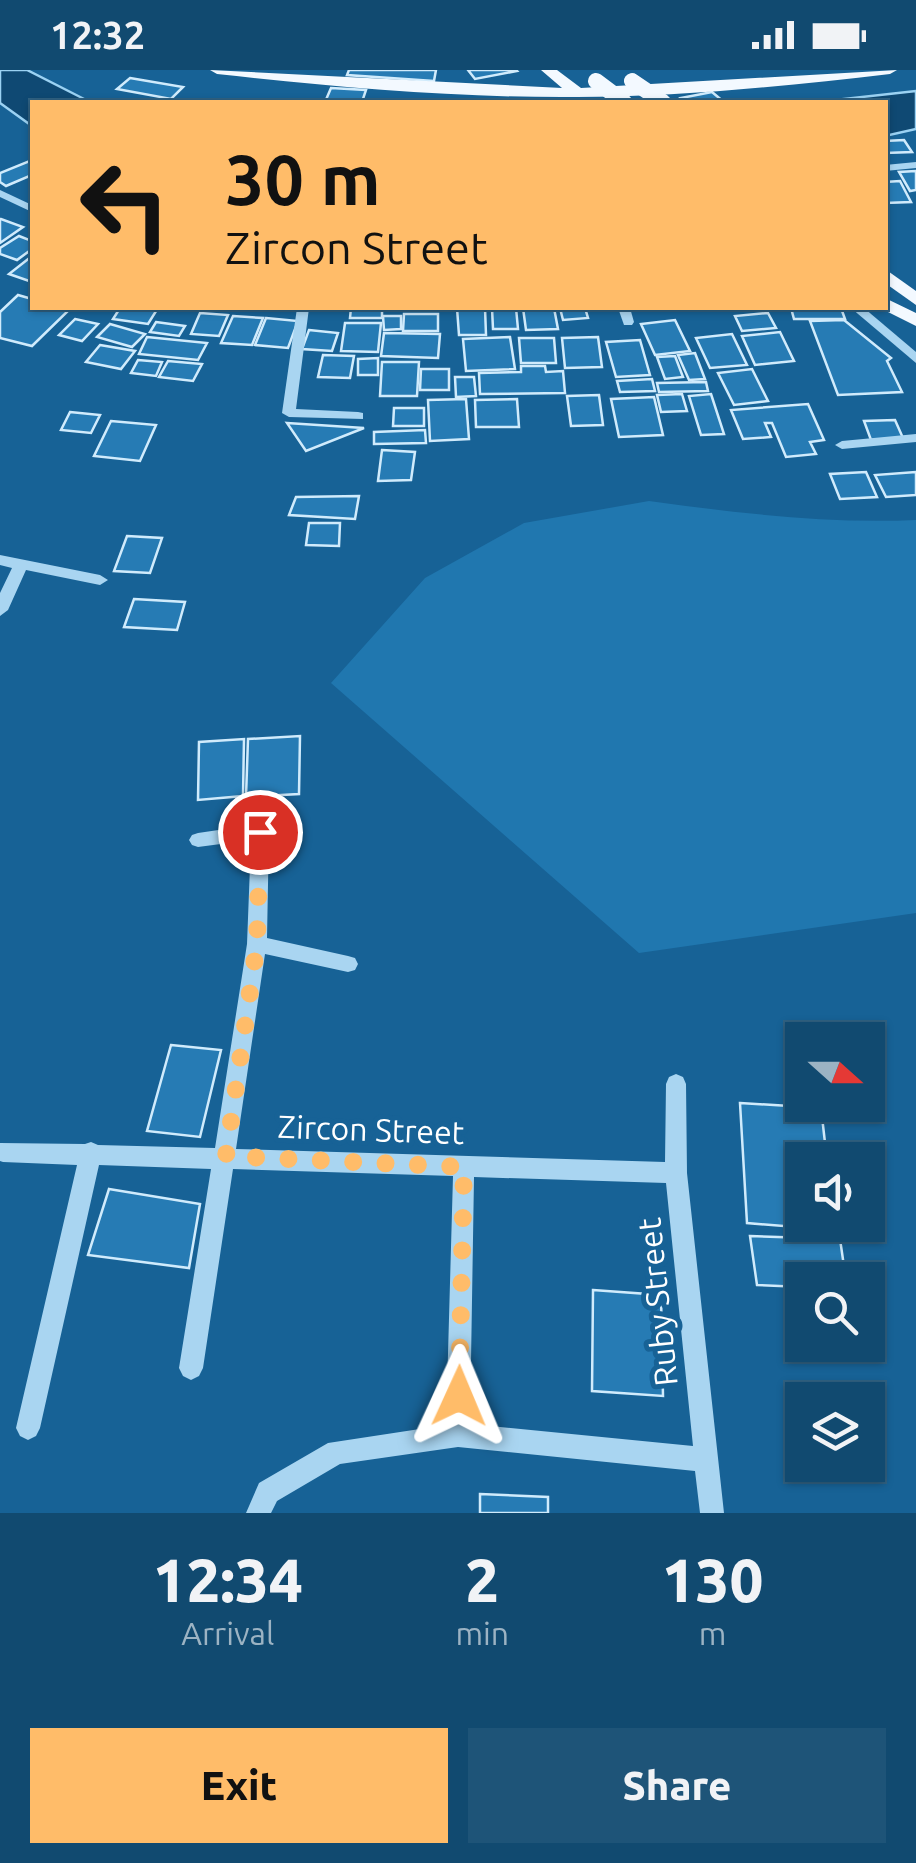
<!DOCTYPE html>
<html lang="en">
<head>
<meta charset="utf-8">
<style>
	:root { --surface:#114a70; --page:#1e5478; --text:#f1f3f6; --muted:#9cb3c3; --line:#306283; --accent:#ffbc69 }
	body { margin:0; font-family:Ubuntu,sans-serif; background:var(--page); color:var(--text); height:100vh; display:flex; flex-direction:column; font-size:38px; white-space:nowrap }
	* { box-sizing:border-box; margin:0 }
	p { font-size:32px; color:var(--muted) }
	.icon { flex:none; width:55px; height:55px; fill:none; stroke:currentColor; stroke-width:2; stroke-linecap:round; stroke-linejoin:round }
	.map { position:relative; height:1443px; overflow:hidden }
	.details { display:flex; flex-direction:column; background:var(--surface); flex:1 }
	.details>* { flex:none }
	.hud { position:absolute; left:30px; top:30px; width:858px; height:210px; border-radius:0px; box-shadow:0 2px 8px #0004,0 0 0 2px var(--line); background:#ffbc69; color:#111; overflow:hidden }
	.needle { width:65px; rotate:111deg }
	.buttons { position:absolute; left:785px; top:952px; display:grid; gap:20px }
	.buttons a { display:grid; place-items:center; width:100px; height:100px; border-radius:0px; background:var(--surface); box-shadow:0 2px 8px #0004,0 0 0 2px var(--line); font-size:50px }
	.pin { position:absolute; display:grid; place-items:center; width:85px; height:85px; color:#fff; margin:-42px; border:5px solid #fff; border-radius:50%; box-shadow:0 2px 10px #0007 }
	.me { position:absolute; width:110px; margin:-55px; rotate:1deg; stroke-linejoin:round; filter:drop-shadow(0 0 8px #0008) }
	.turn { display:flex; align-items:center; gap:35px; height:210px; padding:0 30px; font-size:45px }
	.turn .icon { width:130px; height:130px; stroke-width:2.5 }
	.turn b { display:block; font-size:70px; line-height:85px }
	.eta { display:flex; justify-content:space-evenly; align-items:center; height:170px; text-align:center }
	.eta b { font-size:60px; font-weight:800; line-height:70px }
	.button { display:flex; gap:20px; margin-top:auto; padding:20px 30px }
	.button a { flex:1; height:115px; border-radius:0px; background:var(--accent); color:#111; font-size:40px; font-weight:800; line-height:115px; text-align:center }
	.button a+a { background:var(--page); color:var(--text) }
	.status { display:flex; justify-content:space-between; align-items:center; height:70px; padding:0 50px; background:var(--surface); direction:ltr }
	.status svg { height:28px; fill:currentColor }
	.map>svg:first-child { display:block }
</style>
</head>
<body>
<div class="status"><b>12:32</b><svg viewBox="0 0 49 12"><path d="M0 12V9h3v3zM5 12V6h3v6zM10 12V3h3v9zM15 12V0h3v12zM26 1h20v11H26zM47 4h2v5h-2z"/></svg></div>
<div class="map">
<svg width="916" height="1443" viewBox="0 0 916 1443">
	<rect width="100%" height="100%" fill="#176296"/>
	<path fill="#2077af" d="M649 431C738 443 826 454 916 450V843L639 883 331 613 425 508 524 453Z"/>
	<g fill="#0f4973" stroke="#9bd2f3" stroke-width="2.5">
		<path d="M0 0H27L90 32H32V56L0 33Z"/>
		<path d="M916 21V59L885 66V32H817Z"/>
	</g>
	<g fill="#267bb4" stroke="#d0ebfc" stroke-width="2.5">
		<path d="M349 0H436L434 11 347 5Z"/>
		<path d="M468 0H516L517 1 475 9Z"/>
		<path d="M130 8 183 17 171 29 117 19Z"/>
		<path d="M331 18 366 20 362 32H325Z"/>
		<path d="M712 22 724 32H686L681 28Z"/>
		<path d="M904 70 912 82 885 83V71Z"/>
		<path d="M32 90V105L6 116 0 112V103Z"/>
		<path d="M916 101V120L910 121 899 102Z"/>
		<path d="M900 111 911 132 885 133V112Z"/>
		<path d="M0 149H1L23 157 0 173Z"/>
		<path d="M19 166 32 171V179L17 190 0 184V178Z"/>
		<path d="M32 186V212L9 204Z"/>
		<path d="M18 225 32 229V238L70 239 32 276 0 268V242Z"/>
		<path d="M120 238H158L148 254 113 249Z"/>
		<path d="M351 238H408L382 240V248H350Z"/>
		<path d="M457 238H485L486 265H459Z"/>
		<path d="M492 238H516L518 259H493Z"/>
		<path d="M523 238H554L558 259 526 260Z"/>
		<path d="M560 238H585L588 248 563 250Z"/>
		<path d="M791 238H841L845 249H794Z"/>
		<path d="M200 243 228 245 219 266 191 264Z"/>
		<path d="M768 243 776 258 742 261 735 246Z"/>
		<path d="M404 244H438V261H403Z"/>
		<path d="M233 246 263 248 252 275 221 273Z"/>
		<path d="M383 246H401V259L384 260Z"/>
		<path d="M266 248 298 251 288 278 255 275Z"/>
		<path d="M75 249 98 254 82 271 59 265Z"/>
		<path d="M675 250 690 281 655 285 641 254Z"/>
		<path d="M844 250 891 288 887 291 902 322 838 325 810 251Z"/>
		<path d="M156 252 185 256 179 266 150 262Z"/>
		<path d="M345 253H381L378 282 341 281Z"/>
		<path d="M110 254 145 264 132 277 97 267Z"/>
		<path d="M309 260 338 263 332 281 302 279Z"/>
		<path d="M780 262 794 291 755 295 742 266Z"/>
		<path d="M384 263 440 264 438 288 381 286Z"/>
		<path d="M732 264 747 295 710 298 696 268Z"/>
		<path d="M147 267 207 273 198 290 139 284Z"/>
		<path d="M510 267 515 299 466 301 463 269Z"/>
		<path d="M598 267 602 297 565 298 562 268Z"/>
		<path d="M519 268H554L556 293H521Z"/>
		<path d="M640 270 650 305 616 307 606 272Z"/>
		<path d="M100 275 135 281 121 299 86 292Z"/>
		<path d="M695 283 705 309 689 310 678 285Z"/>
		<path d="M323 285 354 286 350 308 318 307Z"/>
		<path d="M675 286 683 307 665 309 657 287Z"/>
		<path d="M378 288V305H358V289Z"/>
		<path d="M138 290 162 292 156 306 131 303Z"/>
		<path d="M168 291 202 294 193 311 159 307Z"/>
		<path d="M382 292H419L417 326H380Z"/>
		<path d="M521 296H545L546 302 563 301 565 323 480 324 479 303 521 302Z"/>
		<path d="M421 299H449V320H420Z"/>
		<path d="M752 299 768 331 734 335 718 303Z"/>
		<path d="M455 307H474L476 326 456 327Z"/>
		<path d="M652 309 655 321 620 322 617 311Z"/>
		<path d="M706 312 708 321 659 322 657 313Z"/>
		<path d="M682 324 687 341 661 342 657 325Z"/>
		<path d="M711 324 724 364 701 365 689 326Z"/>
		<path d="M599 325 603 355 571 356 567 326Z"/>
		<path d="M654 327 663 365 619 367 611 329Z"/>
		<path d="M466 329 469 369 430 371 428 330Z"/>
		<path d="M517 329 519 357H476L475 330Z"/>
		<path d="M808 334 824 370 810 372 816 384 786 387 772 353H765L771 367 743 369 731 340Z"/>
		<path d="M394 338H424V356H393Z"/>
		<path d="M70 342 100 345 91 363 61 360Z"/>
		<path d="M895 350 903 368 871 370 864 351Z"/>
		<path d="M111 351 156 355 140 391 94 386Z"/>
		<path d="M287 353 364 358 306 381Z"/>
		<path d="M425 360 426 373 374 374V362Z"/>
		<path d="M382 380 415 382 411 410 378 411Z"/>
		<path d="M866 402 877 427 840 429 830 404Z"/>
		<path d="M916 402V425L886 427 875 405Z"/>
		<path d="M359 426 355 449 289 445 296 427Z"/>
		<path d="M309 453H340L339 476 306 475Z"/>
		<path d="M127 466 162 468 150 503 114 501Z"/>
		<path d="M134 529 185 532 177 560 124 557Z"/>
		<path d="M300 666 299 724 246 727 248 669Z"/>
		<path d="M244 669 243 726 198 730 199 672Z"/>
		<path d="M171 975 221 980 200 1067 147 1061Z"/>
		<path d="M740 1033 821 1038 827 1090H802V1155H833V1160L747 1153Z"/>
		<path d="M109 1119 200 1134 189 1198 88 1185Z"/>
		<path d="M750 1166 840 1169 846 1210H802V1217L757 1215Z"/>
		<path d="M593 1220 661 1225 663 1326 592 1321Z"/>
		<path d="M480 1424 548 1427V1443H480Z"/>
	</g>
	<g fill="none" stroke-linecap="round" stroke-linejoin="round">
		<g fill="#a9d5f1" fill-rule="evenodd">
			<path d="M916 92V98L885 101V95Z"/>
			<path d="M0 120 32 135V142L0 127Z"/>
			<path d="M297 238H309L296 339 358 342 363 343V349L289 347 282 343Z"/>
			<path d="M618 238H630L634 252 632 255H624Z"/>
			<path d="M851 238H864L916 282V293Z"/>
			<path d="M916 364V372L842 379 835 375 842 371Z"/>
			<path d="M0 485 100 505 108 510 100 515 26 500 8 540 0 546V523L12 498 0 495Z"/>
			<path d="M260 754 266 756 269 761 267 868 348 886 355 888 358 894 355 900 348 902 265 884 236 1079 665 1092 666 1014 669 1007 676 1004 683 1007 686 1014 687 1103 724 1443H700L695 1401 458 1377 340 1394 277 1431 271 1443H246L259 1413 328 1373 446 1355 453 1106 233 1099 203 1298 199 1306 191 1310 183 1306 179 1298 211 1099 99 1095 40 1358 36 1366 28 1370 20 1366 16 1358 77 1095 3 1092 0 1091V1073L85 1074 91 1072 98 1075 215 1078 247 874 251 770 198 777 192 775 189 770 192 765 198 763ZM474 1107 666 1113 693 1376 470 1354Z"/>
		</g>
		<g fill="#f3f9ff" fill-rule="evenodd">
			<path d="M210 0 562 18 541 0H557L581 18 897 0 890 4C786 16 681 27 577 27 456 28 336 17 217 4Z"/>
			<path d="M885 199 916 221V235L885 213Z"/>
			<path d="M885 228 916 243V256L880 238H885Z"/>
		</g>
		<g stroke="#f3f9ff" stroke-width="16">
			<path d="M596 11 624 32"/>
			<path d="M632 11 663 32"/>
		</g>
	</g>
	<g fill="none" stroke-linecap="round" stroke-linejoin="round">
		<path stroke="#ffbc69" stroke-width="18" stroke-dasharray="0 32.4" d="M260 762 257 874 226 1086 464 1097 459 1326"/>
	</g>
	<g text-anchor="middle" stroke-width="10" stroke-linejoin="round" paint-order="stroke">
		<g font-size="32" fill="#fff" stroke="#176296">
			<text transform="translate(371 1060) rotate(2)" y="11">Zircon Street</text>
			<text transform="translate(658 1232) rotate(-96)" y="11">Ruby Street</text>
		</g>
	</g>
</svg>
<div class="buttons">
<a><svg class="needle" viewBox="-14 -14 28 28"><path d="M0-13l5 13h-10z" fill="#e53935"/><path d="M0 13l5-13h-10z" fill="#9cb3c3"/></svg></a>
<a><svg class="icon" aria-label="sound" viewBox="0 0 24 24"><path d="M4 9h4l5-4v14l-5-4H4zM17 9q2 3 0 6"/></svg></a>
<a><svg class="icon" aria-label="search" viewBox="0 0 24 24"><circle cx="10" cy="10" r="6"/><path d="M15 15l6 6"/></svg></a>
<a><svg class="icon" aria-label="layers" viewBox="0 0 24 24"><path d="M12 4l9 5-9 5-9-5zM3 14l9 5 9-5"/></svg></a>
</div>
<div class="pin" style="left:260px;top:762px;background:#d93025"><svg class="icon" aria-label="arrive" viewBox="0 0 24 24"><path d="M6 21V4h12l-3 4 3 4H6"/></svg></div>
<svg class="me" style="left:459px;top:1326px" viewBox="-20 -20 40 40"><path d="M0-17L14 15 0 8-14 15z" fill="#ffbc69" stroke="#fff" stroke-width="4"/></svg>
<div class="hud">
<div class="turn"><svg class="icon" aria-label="left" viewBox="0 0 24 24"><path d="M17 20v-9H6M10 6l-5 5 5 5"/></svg><div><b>30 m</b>Zircon Street</div></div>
</div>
</div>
<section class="details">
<div class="eta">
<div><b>12:34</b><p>Arrival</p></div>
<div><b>2</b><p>min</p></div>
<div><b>130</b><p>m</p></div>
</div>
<div class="button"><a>Exit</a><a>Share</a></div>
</section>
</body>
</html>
